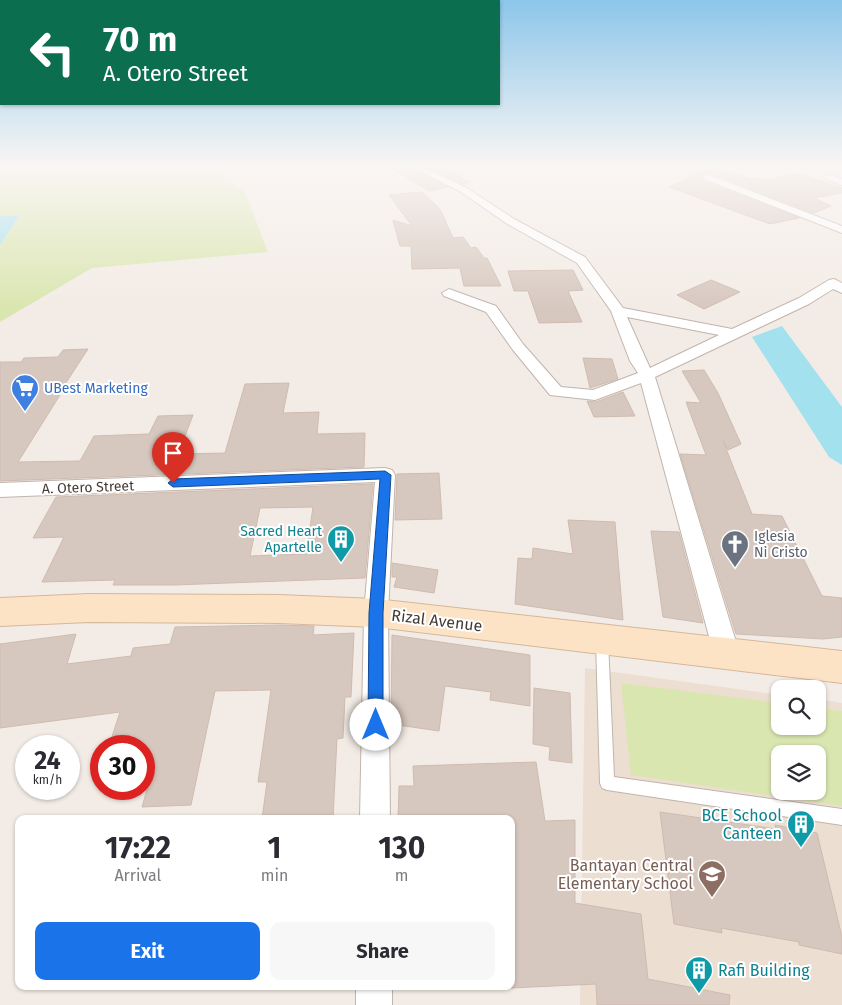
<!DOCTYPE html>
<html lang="en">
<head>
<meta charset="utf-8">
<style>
	:root { --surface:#fff; --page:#f7f7f7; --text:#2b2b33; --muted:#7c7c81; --accent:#1a73e8 }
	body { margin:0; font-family:"Fira Sans",sans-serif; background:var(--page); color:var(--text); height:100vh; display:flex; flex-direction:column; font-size:19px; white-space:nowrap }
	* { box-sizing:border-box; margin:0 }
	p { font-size:16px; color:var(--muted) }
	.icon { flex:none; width:28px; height:28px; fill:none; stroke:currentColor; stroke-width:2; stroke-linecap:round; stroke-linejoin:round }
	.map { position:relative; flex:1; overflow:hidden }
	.drawer { position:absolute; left:15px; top:815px; width:500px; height:175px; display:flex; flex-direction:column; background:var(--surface); border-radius:10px; box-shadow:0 1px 4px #0004 }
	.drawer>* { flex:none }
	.banner { position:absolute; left:0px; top:0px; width:500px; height:105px; box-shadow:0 1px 4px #0004; background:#0b6e4f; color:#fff; overflow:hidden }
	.controls { position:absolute; left:771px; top:680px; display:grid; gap:10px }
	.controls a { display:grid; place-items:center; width:55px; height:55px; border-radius:10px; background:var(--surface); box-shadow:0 1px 4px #0004; font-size:25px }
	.speed { position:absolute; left:15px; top:735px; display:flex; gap:10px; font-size:25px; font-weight:700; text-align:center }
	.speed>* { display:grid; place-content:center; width:65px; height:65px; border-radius:50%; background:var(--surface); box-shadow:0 1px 4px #0004; line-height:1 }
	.speed small { font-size:12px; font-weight:400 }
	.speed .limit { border:8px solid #d22; background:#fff; color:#111 }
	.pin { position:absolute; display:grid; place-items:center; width:42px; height:42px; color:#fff; margin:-51px -21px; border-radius:50% 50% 50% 0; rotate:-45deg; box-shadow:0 0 5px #0007 }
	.pin .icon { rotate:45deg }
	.me { position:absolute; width:55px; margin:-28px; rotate:0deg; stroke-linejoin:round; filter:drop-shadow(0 0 4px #0008) }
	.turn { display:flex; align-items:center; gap:18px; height:105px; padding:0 20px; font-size:22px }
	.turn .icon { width:65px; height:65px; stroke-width:2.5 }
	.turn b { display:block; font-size:35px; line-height:42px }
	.eta { display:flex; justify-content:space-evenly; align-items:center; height:85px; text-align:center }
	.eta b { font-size:30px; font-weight:700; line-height:35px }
	.button { display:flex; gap:10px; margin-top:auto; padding:10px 20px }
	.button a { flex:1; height:58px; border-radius:10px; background:var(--accent); color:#fff; font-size:20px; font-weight:700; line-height:58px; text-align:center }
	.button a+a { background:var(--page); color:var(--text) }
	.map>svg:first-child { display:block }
</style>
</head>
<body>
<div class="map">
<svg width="842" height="1005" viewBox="0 0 842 1005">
	<rect width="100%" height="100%" fill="#f3ece6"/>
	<path fill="#ecded0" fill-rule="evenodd" d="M585 668 780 695V726H818V699L842 703V1005H580ZM780 754H818V791H780Z"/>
	<g fill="#dae6b0" fill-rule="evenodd">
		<path d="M0 167H207L244 190 268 252 92 268 0 322V245L20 215 0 216Z"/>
		<path d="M621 683 780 703V726H818V708L842 711V806L631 775ZM780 754H818V791H780Z"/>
	</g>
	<g fill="#a3e1ee">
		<path d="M20 215 0 245V216Z"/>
		<path d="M782 326 842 407V465L829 457 752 337Z"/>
	</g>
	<g fill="#d7c8bf" stroke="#cfbbaf" fill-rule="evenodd">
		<path d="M389 167H410L448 187 429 191Z"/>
		<path d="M427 167H440L471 182 463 184Z"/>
		<path d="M712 168 753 179 762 178 767 180 798 173 842 188V193L814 198 831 206 814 213 708 172 701 175 703 181 799 218 770 224 669 187Z"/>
		<path d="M422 192 440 209 453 238 463 237 471 248 476 247 484 258H487L501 286H464L460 268 412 269 411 246H400L393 220 412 226 389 195Z"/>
		<path d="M573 270 583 290 568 291 582 322 539 323 528 291H514L508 271Z"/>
		<path d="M711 280 740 292 704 309 677 295Z"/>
		<path d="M88 349 58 395H60L18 462 80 461 94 436 149 434 158 416 193 415 178 454 225 453 245 384 289 383 283 413 319 412 317 434 365 433 364 467 0 481V362H21L24 358 58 357 63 350Z"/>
		<path d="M583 358 612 359 618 379 590 388Z"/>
		<path d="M704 370 718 393 741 444 728 450 723 441 752 514 782 516 822 596 842 598V637L823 639 736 634 680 454 706 455 686 402 701 403 682 371Z"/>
		<path d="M623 392 635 416 594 417 587 401 596 402Z"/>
		<path d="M439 473 442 519 395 520 397 474Z"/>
		<path d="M373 484 365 578 174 585H113L115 580 42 582 64 537 33 538 56 497ZM313 507 306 554 250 556 260 508Z"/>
		<path d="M568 520 615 522 623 620 515 604 518 558 532 559 533 548 573 554Z"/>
		<path d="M651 531 679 532 703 623 663 617Z"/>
		<path d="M392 563 438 570 434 593 394 587 397 577H392Z"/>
		<path d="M279 625 314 626 313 635 354 633 351 697H345L343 738 337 739 333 819H262L267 782H258L271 690 215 691 191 805 142 807 155 761 144 762V746H109L120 712 0 728V644L76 634 67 664 131 656 133 648 170 644 175 627Z"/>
		<path d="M392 635 530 655V706L490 700 491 692 445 686 439 731 391 724Z"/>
		<path d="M534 688 570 693 572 763 549 760 550 747 533 744Z"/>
		<path d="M536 762 545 821 575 820V903L641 914 648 979 730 995 729 1005H597L596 984 511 988V819H398L399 786H414L413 766Z"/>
		<path d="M660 812 776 829 775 825 817 833 842 937V954L799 945V942L721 928 722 933 674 924Z"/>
	</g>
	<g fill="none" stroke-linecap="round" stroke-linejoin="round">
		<g stroke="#c1b4ac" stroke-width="2">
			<path id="lane" d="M602 635 606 637 608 641 614 777 842 809V825L607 790 602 788 600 783 596 641 598 637Z"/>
		</g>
		<g stroke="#c1b4ac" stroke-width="2">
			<g id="street">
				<path d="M412 167H423L467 188 514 219 585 257 623 308 732 329 799 298 829 280 834 279 842 283V293L833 289 809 304 655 377 740 655 736 663 727 667 718 663 714 655 641 383 595 400 550 395 513 350 486 312 444 296 442 293 449 289 496 306 523 344 561 387 593 390 638 373 630 361 611 311 577 263 506 223 461 192ZM627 317 719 335 650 368Z"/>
				<path d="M707 174 842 226V233L704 179 702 177Z"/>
				<path d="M829 174 842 179V185L826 179 824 177Z"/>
				<path d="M385 468 392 470 395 475 388 613 390 819H360L364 613 375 482 0 497V483Z"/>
				<rect x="356" y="986" width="36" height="19"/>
			</g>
		</g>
		<g stroke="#d5b799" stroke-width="2">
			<path id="secondary" d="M89 594 279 595 376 599 842 651V683L376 627 279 623 89 622 0 626V598Z"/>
		</g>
		<use href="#lane" fill="#fff" fill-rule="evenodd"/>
		<use href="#street" fill="#fff" fill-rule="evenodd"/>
		<use href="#secondary" fill="#fde3c6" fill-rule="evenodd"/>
	</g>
	<linearGradient id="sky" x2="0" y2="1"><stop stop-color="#8cc6ea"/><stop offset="0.54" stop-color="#faf6f4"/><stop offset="1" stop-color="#faf6f4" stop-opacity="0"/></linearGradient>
	<rect width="842" height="308" fill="url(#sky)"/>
	<path fill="#1a73e8" stroke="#114b97" d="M385 471 391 475 383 613V725L381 731 376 733 370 731 368 725 369 613 380 479 173 487 168 483 173 479Z"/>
	<defs>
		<g id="supermarket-pin" transform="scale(1.4375)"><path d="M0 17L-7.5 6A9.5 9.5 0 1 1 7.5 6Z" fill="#3f7fe0" stroke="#fff"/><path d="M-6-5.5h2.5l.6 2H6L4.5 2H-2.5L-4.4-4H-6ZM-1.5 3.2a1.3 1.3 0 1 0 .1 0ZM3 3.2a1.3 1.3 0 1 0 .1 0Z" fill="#fff"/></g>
		<g id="building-pin" transform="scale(1.4375)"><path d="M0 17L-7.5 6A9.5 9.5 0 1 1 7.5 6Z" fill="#0f9aa8" stroke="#fff"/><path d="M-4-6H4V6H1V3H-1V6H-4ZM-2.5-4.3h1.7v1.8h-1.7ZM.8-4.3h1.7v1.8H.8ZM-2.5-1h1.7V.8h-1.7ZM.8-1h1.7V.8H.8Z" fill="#fff"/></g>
		<g id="church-pin" transform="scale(1.4375)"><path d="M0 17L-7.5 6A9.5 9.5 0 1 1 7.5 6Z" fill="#6b7280" stroke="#fff"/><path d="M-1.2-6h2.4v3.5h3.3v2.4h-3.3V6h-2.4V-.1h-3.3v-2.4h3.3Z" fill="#fff"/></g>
		<g id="school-pin" transform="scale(1.4375)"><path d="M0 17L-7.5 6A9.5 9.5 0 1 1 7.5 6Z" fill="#8d6e63" stroke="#fff"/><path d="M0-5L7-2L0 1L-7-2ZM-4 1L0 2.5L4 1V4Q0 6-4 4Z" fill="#fff"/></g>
	</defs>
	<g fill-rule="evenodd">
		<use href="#supermarket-pin" x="25" y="388"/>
		<use href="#building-pin" x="341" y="539"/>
		<use href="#church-pin" x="735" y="544"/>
		<use href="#building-pin" x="801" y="824"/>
		<use href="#school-pin" x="712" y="874"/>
		<use href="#building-pin" x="699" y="970"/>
	</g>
	<g text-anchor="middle" stroke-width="4" stroke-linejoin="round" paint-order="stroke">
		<g font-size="14" fill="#366cbe" stroke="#fff" text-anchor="start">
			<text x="44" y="393">UBest Marketing</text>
		</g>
		<g font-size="14" fill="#453b36" stroke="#fff">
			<text transform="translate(88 487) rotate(-2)" y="5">A. Otero Street</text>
		</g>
		<g font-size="14" fill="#0d838f" stroke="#fff" text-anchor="end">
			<text x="322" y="536">Sacred Heart<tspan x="322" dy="16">Apartelle</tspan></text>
		</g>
		<g font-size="14" fill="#5b616d" stroke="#fff" text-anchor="start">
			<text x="754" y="541">Iglesia<tspan x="754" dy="16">Ni Cristo</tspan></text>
		</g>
		<g font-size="16" fill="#453b36" stroke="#fff">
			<text transform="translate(437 620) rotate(7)" y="6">Rizal Avenue</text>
		</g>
		<g font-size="16" fill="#0d838f" stroke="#fff" text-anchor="end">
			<text x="782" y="821">BCE School<tspan x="782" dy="18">Canteen</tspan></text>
			<text x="718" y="976" text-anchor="start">Rafi Building</text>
		</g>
		<g font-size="16" fill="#785e54" stroke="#fff" text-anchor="end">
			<text x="693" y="871">Bantayan Central<tspan x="693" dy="18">Elementary School</tspan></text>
		</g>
	</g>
</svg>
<div class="controls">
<a><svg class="icon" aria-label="search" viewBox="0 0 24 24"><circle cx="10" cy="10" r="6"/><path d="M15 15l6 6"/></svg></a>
<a><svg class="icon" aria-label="layers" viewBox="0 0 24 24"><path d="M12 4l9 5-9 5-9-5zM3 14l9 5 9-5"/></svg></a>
</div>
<div class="speed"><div>24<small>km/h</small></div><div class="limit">30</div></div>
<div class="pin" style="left:173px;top:483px;background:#d93025"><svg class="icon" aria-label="arrive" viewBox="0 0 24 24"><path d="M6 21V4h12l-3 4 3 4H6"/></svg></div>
<svg class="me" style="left:376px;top:725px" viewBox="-20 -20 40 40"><circle r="19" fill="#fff"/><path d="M0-13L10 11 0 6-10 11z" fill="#1a73e8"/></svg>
<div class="banner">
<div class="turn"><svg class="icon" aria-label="left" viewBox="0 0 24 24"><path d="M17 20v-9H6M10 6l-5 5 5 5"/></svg><div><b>70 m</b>A. Otero Street</div></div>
</div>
<section class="drawer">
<div class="eta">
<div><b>17:22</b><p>Arrival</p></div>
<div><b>1</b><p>min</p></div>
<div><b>130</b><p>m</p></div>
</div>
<div class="button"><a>Exit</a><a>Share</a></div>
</section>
</div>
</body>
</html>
